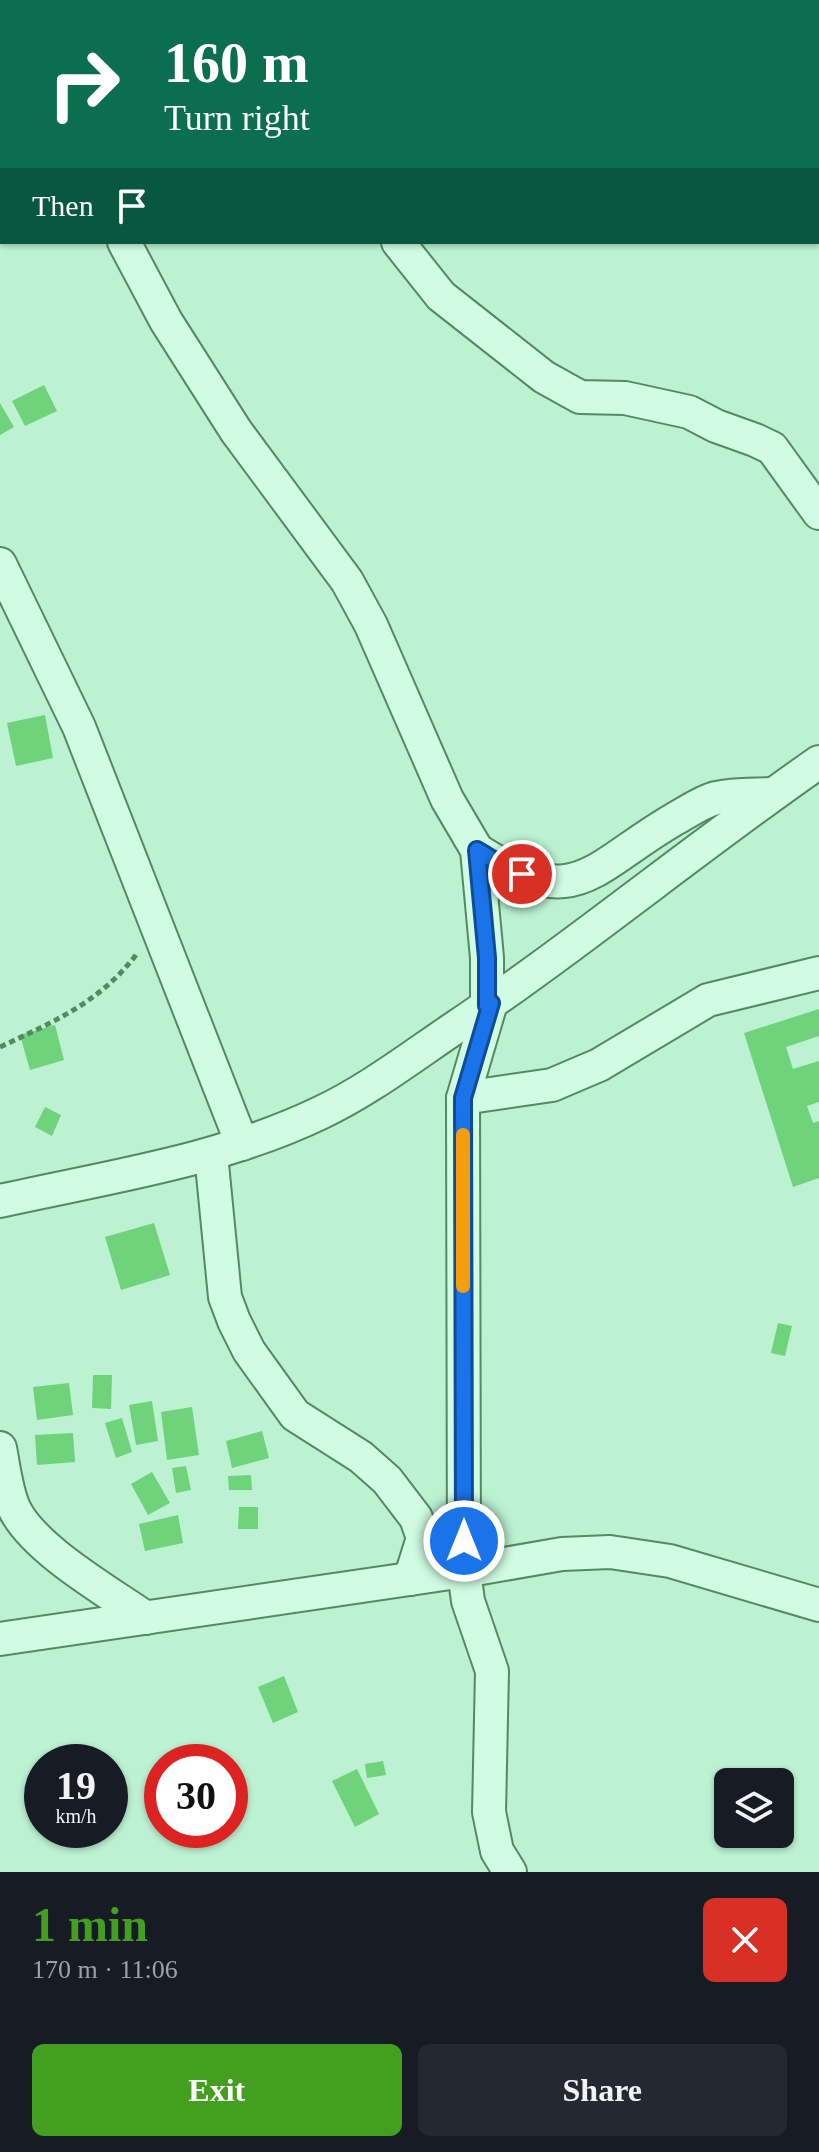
<!DOCTYPE html>
<html lang="en">
<head>
<meta charset="utf-8">
<style>
	:root { --surface:#171b24; --page:#242831; --text:#f1f3f6; --muted:#9ea1a6; --accent:#449e1f }
	body { margin:0; font-family:"Times New Roman",serif; background:var(--page); color:var(--text); height:100vh; display:flex; flex-direction:column; font-size:30px; white-space:nowrap }
	* { box-sizing:border-box; margin:0 }
	p { font-size:26px; color:var(--muted) }
	.icon { flex:none; width:44px; height:44px; fill:none; stroke:currentColor; stroke-width:2; stroke-linecap:round; stroke-linejoin:round }
	.map { position:relative; height:1872px; overflow:hidden }
	.side { display:flex; flex-direction:column; background:var(--surface); flex:1 }
	.side>* { flex:none }
	.top-card { position:absolute; left:0px; top:0px; width:820px; height:244px; box-shadow:0 2px 6px #0004; background:#0b6e4f; color:#fff; overflow:hidden }
	.fabs { position:absolute; left:714px; top:1768px; display:grid; gap:16px }
	.fabs a { display:grid; place-items:center; width:80px; height:80px; border-radius:12px; background:var(--surface); box-shadow:0 2px 6px #0004; font-size:40px }
	.speed { position:absolute; left:24px; top:1744px; display:flex; gap:16px; font-size:40px; font-weight:700; text-align:center }
	.speed>* { display:grid; place-content:center; width:104px; height:104px; border-radius:50%; background:var(--surface); box-shadow:0 2px 6px #0004; line-height:1 }
	.speed small { font-size:20px; font-weight:400 }
	.speed .limit { border:12px solid #d22; background:#fff; color:#111 }
	.pin { position:absolute; display:grid; place-items:center; width:68px; height:68px; color:#fff; margin:-34px; border:4px solid #fff; border-radius:50%; box-shadow:0 2px 8px #0007 }
	.me { position:absolute; width:88px; margin:-44px; rotate:0deg; stroke-linejoin:round; filter:drop-shadow(0 0 6px #0008) }
	.turn { display:flex; align-items:center; gap:28px; height:168px; padding:0 32px; font-size:36px }
	.turn .icon { width:104px; height:104px; stroke-width:2.5 }
	.turn b { display:block; font-size:56px; line-height:68px }
	.then { display:flex; align-items:center; height:76px; padding:0 32px; background:#0003; gap:16px; font-size:30px }
	.round { display:grid; place-items:center; flex:none; width:84px; height:84px; border-radius:12px; background:var(--page) }
	.headline { display:flex; align-items:center; justify-content:space-between; height:136px; padding:0 32px }
	h1 { font-size:48px; font-weight:600; line-height:60px; color:var(--accent) }
	.button { display:flex; gap:16px; margin-top:auto; padding:16px 32px }
	.button a { flex:1; height:92px; border-radius:12px; background:var(--accent); color:#fff; font-size:32px; font-weight:600; line-height:92px; text-align:center }
	.button a+a { background:var(--page); color:var(--text) }
	.map>svg:first-child { display:block }
</style>
</head>
<body>
<div class="map">
<svg width="819" height="1872" viewBox="0 0 819 1872">
	<rect width="100%" height="100%" fill="#bcf1d2"/>
	<g fill="#6ed37b">
		<path d="M44 385 57 411 25 426 12 401Z"/>
		<path d="M0 403 14 427 0 435Z"/>
		<path d="M45 715 53 758 16 766 7 723Z"/>
		<path d="M819 1009V1036L786 1047 793 1069 819 1061V1102L807 1106 813 1123 819 1121V1178L793 1187 744 1033Z"/>
		<path d="M55 1025 64 1060 30 1070 20 1035Z"/>
		<path d="M45 1107 61 1115 52 1136 35 1127Z"/>
		<path d="M154 1223 170 1275 121 1290 105 1237Z"/>
		<path d="M778 1323 792 1326 785 1356 771 1353Z"/>
		<path d="M93 1375H112L111 1409 92 1408Z"/>
		<path d="M69 1383 73 1415 37 1420 33 1387Z"/>
		<path d="M152 1401 158 1441 136 1445 129 1405Z"/>
		<path d="M192 1407 199 1455 167 1460 161 1412Z"/>
		<path d="M122 1418 132 1452 116 1458 105 1423Z"/>
		<path d="M262 1431 269 1458 232 1468 226 1441Z"/>
		<path d="M73 1433 75 1462 37 1465 35 1435Z"/>
		<path d="M186 1466 191 1490 176 1493 172 1468Z"/>
		<path d="M152 1472 170 1503 148 1515 131 1484Z"/>
		<path d="M251 1475 252 1490H229L228 1476Z"/>
		<path d="M239 1507H258V1529H238Z"/>
		<path d="M178 1515 183 1543 145 1551 139 1524Z"/>
		<path d="M284 1676 298 1712 273 1723 258 1687Z"/>
		<path d="M383 1761 386 1775 367 1778 365 1764Z"/>
		<path d="M357 1769 379 1814 355 1827 332 1781Z"/>
	</g>
	<g fill="none" stroke-linecap="round" stroke-linejoin="round">
		<g stroke="#548a61" stroke-width="36">
			<g id="street">
				<path d="M7 0V2"/>
				<path d="M116 0 118 2"/>
				<path d="M124 242 166 321 236 431 347 581 371 625 447 799 477 850 487 958V1006"/>
				<path d="M398 242 441 296 544 377 580 397 625 398 689 412 716 426 755 440 772 448 819 513"/>
				<path d="M0 564 79 727 242 1144"/>
				<path d="M477 850C577 913 588 870 673 820 686 813 701 802 716 798 734 794 754 795 771 794"/>
				<path d="M491 1003 463 1098 464 1571 468 1601 492 1671 489 1812 497 1851 510 1872"/>
				<path d="M463 1098 552 1085 599 1065 708 1000 819 973"/>
				<path d="M211 1154 225 1297 234 1321 249 1351 295 1415 361 1457 387 1480 416 1518 423 1538 410 1579"/>
				<path d="M0 1201C107 1177 220 1161 320 1113 367 1091 410 1058 453 1029 578 945 695 848 819 762"/>
				<path d="M0 1448C4 1468 6 1490 14 1508 33 1549 109 1592 146 1618"/>
				<path d="M0 1639 464 1571 562 1554 610 1552 670 1561 819 1605"/>
			</g>
		</g>
		<g stroke="#548a61" stroke-width="5" stroke-dasharray="6 4" stroke-linecap="butt">
			<path d="M818 13H819"/>
			<path d="M0 1047C53 1022 99 1003 136 955"/>
		</g>
		<use href="#street" stroke="#cffce2" stroke-width="32"/>
	</g>
	<g fill="none" stroke-linecap="round" stroke-linejoin="round">
		<g stroke="#114b97" stroke-width="20">
			<path id="route" d="M464 1541 463 1098 491 1003 487 1006V958L477 850 505 867 522 874"/>
		</g>
		<use href="#route" stroke="#1a73e8" stroke-width="14"/>
		<path stroke="#f59e0b" stroke-width="14" d="M463 1286V1135"/>
	</g>
</svg>
<div class="fabs">
<a><svg class="icon" aria-label="layers" viewBox="0 0 24 24"><path d="M12 4l9 5-9 5-9-5zM3 14l9 5 9-5"/></svg></a>
</div>
<div class="speed"><div>19<small>km/h</small></div><div class="limit">30</div></div>
<div class="pin" style="left:522px;top:874px;background:#d93025"><svg class="icon" aria-label="arrive" viewBox="0 0 24 24"><path d="M6 21V4h12l-3 4 3 4H6"/></svg></div>
<svg class="me" style="left:464px;top:1541px" viewBox="-20 -20 40 40"><circle r="17" fill="#1a73e8" stroke="#fff" stroke-width="3"/><path d="M0-11L8 9 0 5-8 9z" fill="#fff"/></svg>
<div class="top-card">
<div class="turn"><svg class="icon" aria-label="right" viewBox="0 0 24 24"><path d="M7 20v-9h11M14 6l5 5-5 5"/></svg><div><b>160 m</b>Turn right</div></div>
<div class="then">Then<svg class="icon" aria-label="arrive" viewBox="0 0 24 24"><path d="M6 21V4h12l-3 4 3 4H6"/></svg></div>
</div>
</div>
<section class="side">
<div class="headline"><div><h1>1 min</h1><p>170 m · 11:06</p></div><a class="round" style="background:#d93025;color:#fff"><svg class="icon" aria-label="close" viewBox="0 0 24 24"><path d="M6 6l12 12M18 6L6 18"/></svg></a></div>
<div class="button"><a>Exit</a><a>Share</a></div>
</section>
</body>
</html>
